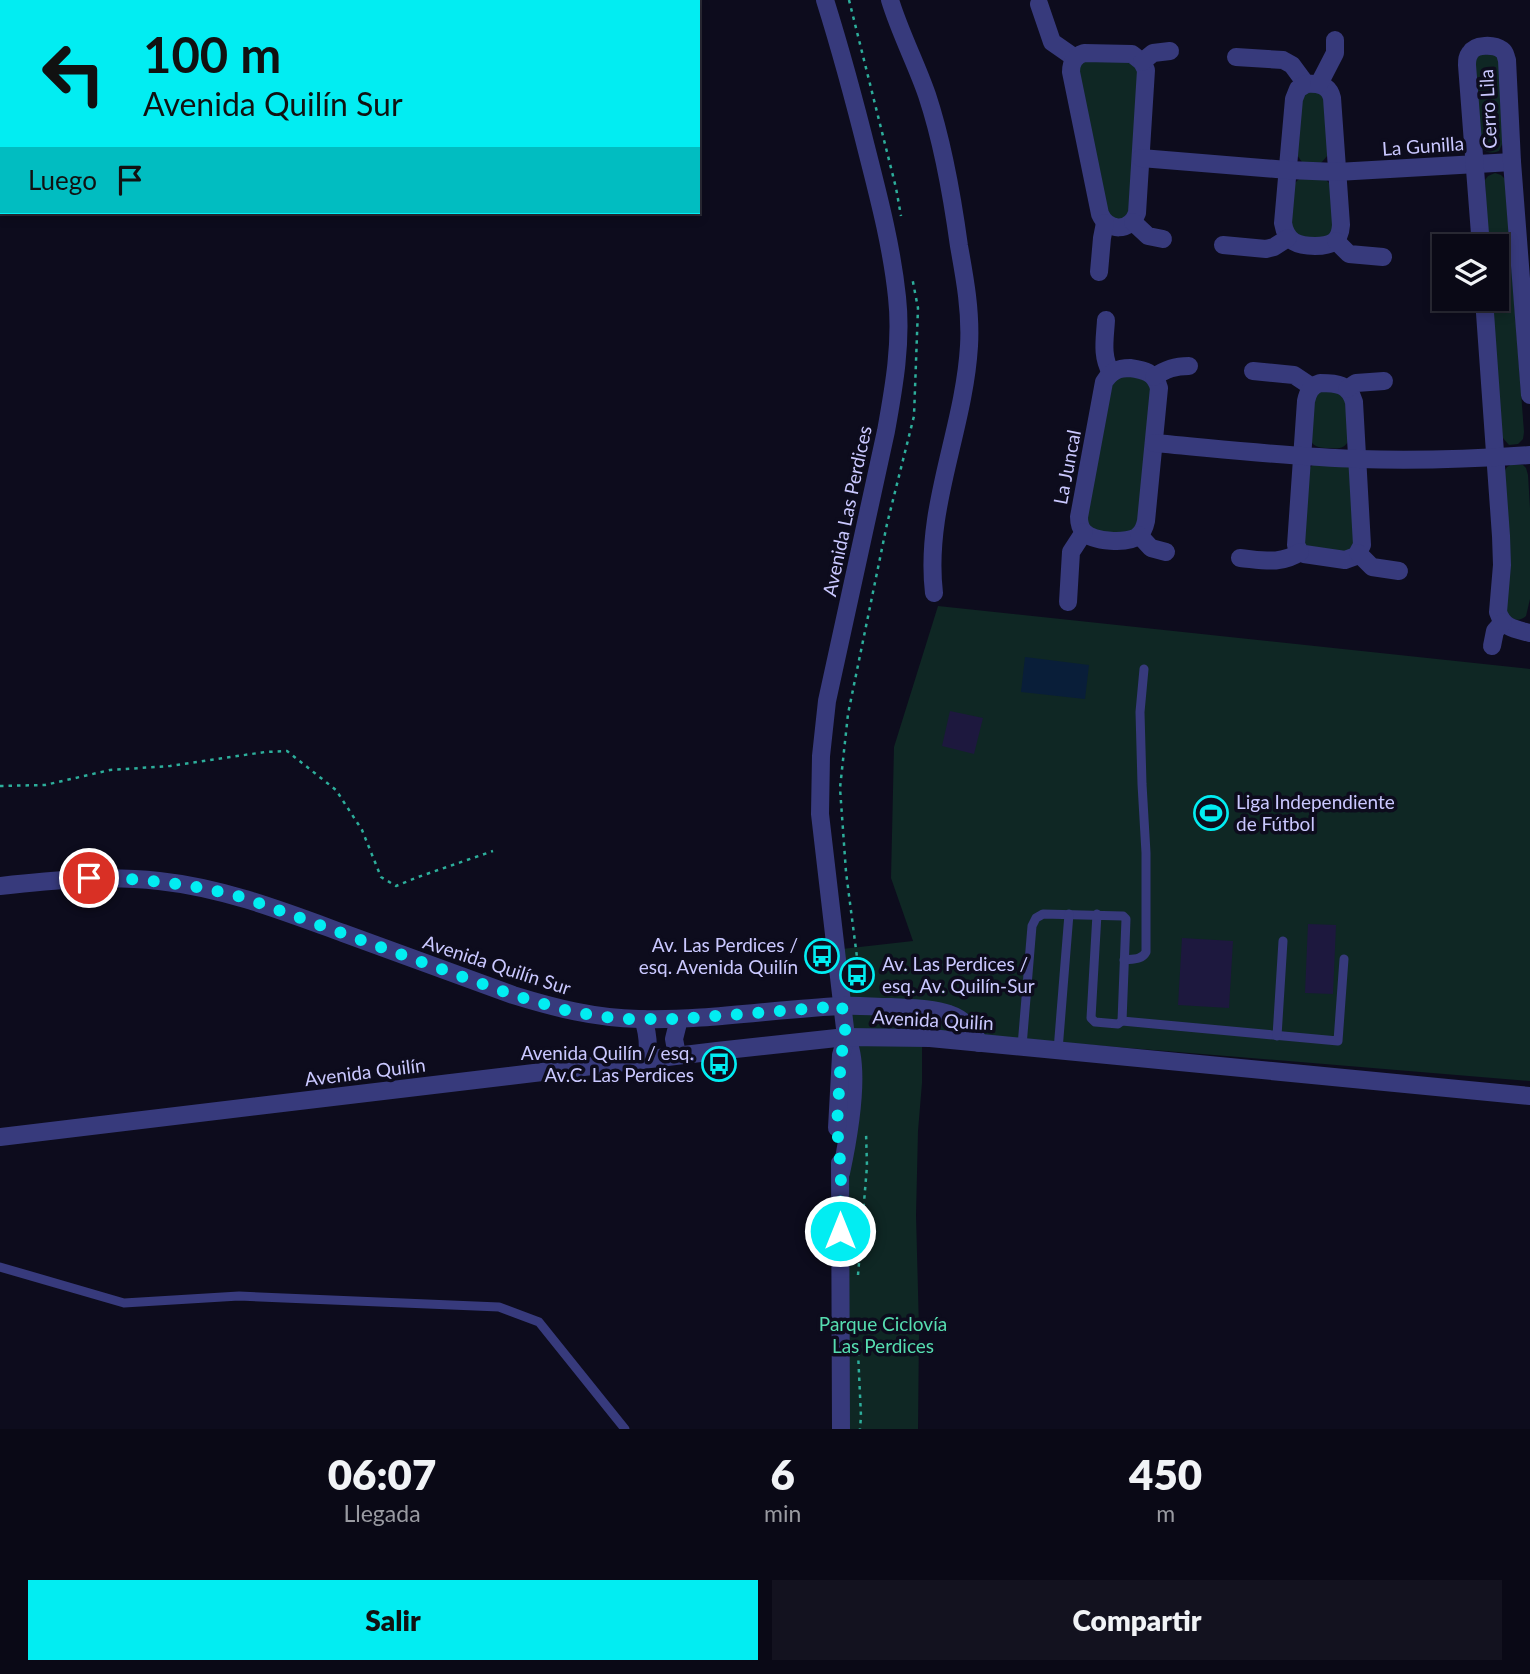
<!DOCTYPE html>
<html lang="es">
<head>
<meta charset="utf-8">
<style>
	:root { --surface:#0a0916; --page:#13121f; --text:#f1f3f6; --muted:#999aa1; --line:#2a2a35; --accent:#02edf2 }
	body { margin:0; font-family:Lato,sans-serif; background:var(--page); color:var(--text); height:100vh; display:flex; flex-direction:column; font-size:26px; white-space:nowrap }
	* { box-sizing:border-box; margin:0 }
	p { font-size:23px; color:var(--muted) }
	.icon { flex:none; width:38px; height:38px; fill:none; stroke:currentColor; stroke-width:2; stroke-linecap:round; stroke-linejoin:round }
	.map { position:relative; height:1429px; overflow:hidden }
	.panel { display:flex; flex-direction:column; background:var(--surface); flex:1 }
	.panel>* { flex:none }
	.guide { position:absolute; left:0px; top:0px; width:700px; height:214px; box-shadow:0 4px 10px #0003,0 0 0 2px var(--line); background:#02edf2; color:#111; overflow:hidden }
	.controls { position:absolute; left:1432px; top:234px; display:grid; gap:14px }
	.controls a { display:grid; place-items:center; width:77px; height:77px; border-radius:0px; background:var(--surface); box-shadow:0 4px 10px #0003,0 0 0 2px var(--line); font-size:35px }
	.pin { position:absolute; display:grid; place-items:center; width:60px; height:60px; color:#fff; margin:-30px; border:4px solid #fff; border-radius:50%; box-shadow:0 2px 7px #0007 }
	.me { position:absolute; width:77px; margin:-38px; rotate:0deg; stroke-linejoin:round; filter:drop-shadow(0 0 5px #0008) }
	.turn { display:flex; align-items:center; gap:24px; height:147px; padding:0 28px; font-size:32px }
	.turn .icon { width:91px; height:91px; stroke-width:2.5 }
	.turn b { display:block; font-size:49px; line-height:60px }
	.then { display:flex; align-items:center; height:66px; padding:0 28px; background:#0003; gap:14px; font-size:26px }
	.eta { display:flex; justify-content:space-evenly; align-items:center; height:119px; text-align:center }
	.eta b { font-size:42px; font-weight:800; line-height:49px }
	.button { display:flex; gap:14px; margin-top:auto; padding:14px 28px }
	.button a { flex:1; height:80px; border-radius:0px; background:var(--accent); color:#111; font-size:28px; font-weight:800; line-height:80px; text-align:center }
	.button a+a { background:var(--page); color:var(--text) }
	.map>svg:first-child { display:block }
</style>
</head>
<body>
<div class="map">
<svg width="1530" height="1429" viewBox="0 0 1530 1429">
	<rect width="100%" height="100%" fill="#0d0c1d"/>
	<g fill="#0f2724">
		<path d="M1478 54H1495L1499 60 1503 142 1499 151C1490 154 1485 153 1480 145L1473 63Z"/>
		<path d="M1126 60 1138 66 1132 206 1123 220 1109 217 1077 65 1079 62Z"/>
		<path d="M1302 92H1323L1328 155 1321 163 1302 162 1297 155Z"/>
		<path d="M1495 173 1501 175 1505 179 1524 432 1523 439 1518 444 1509 445 1502 437 1491 299H1496V247H1488L1485 180 1488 176Z"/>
		<path d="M1300 178 1325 179 1330 184 1335 225 1328 237 1303 239 1290 228 1293 185Z"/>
		<path d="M1137 374 1152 385 1140 523 1132 533H1098L1089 527 1085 515 1109 389 1116 378Z"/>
		<path d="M1344 391 1349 440C1344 449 1339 449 1330 448 1324 448 1317 448 1313 444 1306 436 1314 403 1316 392Z"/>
		<path d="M1314 464 1349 467 1351 472 1357 538 1347 553 1306 548 1302 537 1308 469Z"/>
		<path d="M1512 464 1523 465 1526 468 1528 475 1530 508V599L1526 616C1518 623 1512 619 1507 613L1504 472 1507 467Z"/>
		<path d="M938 606 1530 669V1081L922 1031V1083L918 1131 916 1215 919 1329 918 1429H846L842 949 913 941 891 878 894 747Z"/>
	</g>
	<path fill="#091e39" d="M1025 657 1089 665 1085 699 1021 692Z"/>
	<g fill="#1d183e">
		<path d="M950 711 983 718 974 754 942 746Z"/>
		<path d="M1308 924 1336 925 1333 994 1305 993Z"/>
		<path d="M1182 938 1233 941 1229 1008 1178 1005Z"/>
	</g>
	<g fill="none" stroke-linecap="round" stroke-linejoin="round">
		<g stroke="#2dae9b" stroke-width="2.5" stroke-dasharray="3.5 5" stroke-linecap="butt">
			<path d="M849 0 896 188 901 216"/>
			<path d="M35 2 38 0"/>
			<path d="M0 18 2 17"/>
			<path d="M0 786 45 785 110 770 170 766 265 752 287 751 336 790 362 830 381 877 396 886 418 877 493 851"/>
			<path d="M863 989 858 965 846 872 840 788 848 714 887 524 914 416 918 308 912 277"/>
			<path d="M858 1275 867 1166 866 1132"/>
			<path d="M858 1352 861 1416 860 1429"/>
		</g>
		<g stroke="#373a7c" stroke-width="9">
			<path d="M1097 914 1091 1018 1095 1022 1118 1024 1122 1021 1338 1041 1344 959"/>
			<path d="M1124 960C1133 959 1142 960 1146 952V853L1142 784 1140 712 1144 669"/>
			<path d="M1277 1036 1283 941"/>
			<path d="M1022 1046 1032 926 1036 918 1043 914 1123 916 1126 919 1122 1021"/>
			<path d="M1058 1050 1069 914"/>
			<path d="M0 1267 124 1303 239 1296 499 1307 539 1322 625 1429"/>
		</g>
		<g stroke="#373a7c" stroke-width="18">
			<path d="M890 0C900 33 916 63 927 95 943 143 952 195 959 246 965 279 971 312 969 346 964 430 924 509 934 593"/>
			<path d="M1039 4 1052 42 1075 58"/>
			<path d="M1084 53 1132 54 1142 62 1146 70 1137 213C1130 232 1108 232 1100 214L1071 72C1071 62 1075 56 1084 53Z"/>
			<path d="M1236 57 1283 60 1292 65 1306 84"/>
			<path d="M1142 62 1153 53 1170 51"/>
			<path d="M1306 84C1318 83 1329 85 1332 98L1341 225C1340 242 1331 246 1315 246 1298 246 1286 242 1283 223L1294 99 1298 89Z"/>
			<path d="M1319 84 1335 53V40"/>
			<path d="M1141 158 1288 170 1337 172 1512 162"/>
			<path d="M1133 222 1148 236 1163 239"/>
			<path d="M1336 241 1349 254 1383 257"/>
			<path d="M1223 245 1266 249 1274 247 1288 238"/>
			<path d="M1481 247 1467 65C1467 60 1467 57 1470 53 1475 44 1494 44 1502 50 1506 53 1505 55 1507 60L1512 162 1530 395"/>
			<path d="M1099 272 1102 238 1105 223"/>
			<path d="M1484 299 1501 536 1502 565 1498 612C1503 628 1515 629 1530 633"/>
			<path d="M1106 320C1105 339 1101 355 1111 373"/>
			<path d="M1130 368C1144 370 1155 372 1159 388L1146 521C1145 526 1143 532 1138 536 1128 544 1093 542 1084 532 1080 528 1079 523 1079 517L1104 382C1111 371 1118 368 1130 368Z"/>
			<path d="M1253 371 1294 375 1312 387"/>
			<path d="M1154 377C1166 369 1175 366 1189 366"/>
			<path d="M1320 383C1337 383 1349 384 1354 402L1362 545 1356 556 1345 560 1304 554 1300 552 1296 545 1306 401C1308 392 1311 386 1320 383Z"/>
			<path d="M1347 389 1356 383 1384 381"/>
			<path d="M1154 443C1222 449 1290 457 1358 459 1415 461 1473 459 1530 455"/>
			<path d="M1139 535 1151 548 1166 552"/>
			<path d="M1358 553 1372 567 1399 571"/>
			<path d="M1240 558C1262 560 1281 565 1300 552"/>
			<path d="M1068 602 1071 552 1084 532"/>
			<path d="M1492 646 1495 631 1503 622"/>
		</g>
		<g stroke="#373a7c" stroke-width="18">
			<path d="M825 0C841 51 855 103 868 155 880 202 892 249 897 297 902 342 894 387 886 431L827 701 821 756 820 814 846 1037C862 1066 848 1140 841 1173"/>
			<path d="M0 886C53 880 106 875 159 881 224 888 283 911 343 933 400 954 457 975 513 995 555 1008 595 1018 639 1019 707 1021 774 1009 842 1006 858 1005 875 1007 891 1007 908 1008 933 1008 949 1014 964 1019 972 1029 979 1043"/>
			<path d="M643 1019C648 1033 649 1044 647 1059"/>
			<path d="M677 1055 674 1039 679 1019"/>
			<path d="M837 1128 841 1055 846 1038"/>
			<path d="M0 1137 717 1051 846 1037 930 1038 1530 1096"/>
			<path d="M840 1163 841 1429"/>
		</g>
	</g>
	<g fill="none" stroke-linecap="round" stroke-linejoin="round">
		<path stroke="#02edf2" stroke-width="12" stroke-dasharray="0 21.6" d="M89 878C143 878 193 884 245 898L513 995 572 1012 620 1019H679L842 1006 846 1037 841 1055 837 1126 841 1173 840 1231"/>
	</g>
	<defs>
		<g id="stadium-ring" transform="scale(1.75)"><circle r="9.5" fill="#0d0c1d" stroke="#02edf2" stroke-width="1.5"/><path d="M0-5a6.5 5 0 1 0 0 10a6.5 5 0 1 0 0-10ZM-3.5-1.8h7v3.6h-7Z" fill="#02edf2"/></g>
		<g id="bus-ring" transform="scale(1.75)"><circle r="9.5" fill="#0d0c1d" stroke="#02edf2" stroke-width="1.5"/><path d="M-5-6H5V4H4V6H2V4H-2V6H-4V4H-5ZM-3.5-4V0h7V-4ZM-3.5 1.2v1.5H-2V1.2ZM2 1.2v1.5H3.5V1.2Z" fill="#02edf2"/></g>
	</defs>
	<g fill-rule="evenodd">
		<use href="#stadium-ring" x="1211" y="813"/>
		<use href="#bus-ring" x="822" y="956"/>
		<use href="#bus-ring" x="857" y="975"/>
		<use href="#bus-ring" x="719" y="1064"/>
	</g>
	<g text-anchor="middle" stroke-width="7" stroke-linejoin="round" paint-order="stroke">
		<g font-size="19" fill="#cac8ff" stroke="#0d0c1d">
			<text transform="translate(1488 109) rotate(-93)" y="7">Cerro Lila</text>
			<text transform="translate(1423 146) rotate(-4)" y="7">La Gunilla</text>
			<text transform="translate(1067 467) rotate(-79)" y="7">La Juncal</text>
			<text transform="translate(847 511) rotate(-78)" y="7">Avenida Las Perdices</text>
			<text transform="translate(497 965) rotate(18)" y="7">Avenida Quilín Sur</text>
			<text transform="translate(933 1020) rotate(3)" y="7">Avenida Quilín</text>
			<text transform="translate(365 1072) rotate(-7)" y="7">Avenida Quilín</text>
		</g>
		<g font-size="19" fill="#cac8ff" stroke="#0d0c1d" text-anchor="start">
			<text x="1236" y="809">Liga Independiente<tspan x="1236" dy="22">de Fútbol</tspan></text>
			<text x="798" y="952" text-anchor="end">Av. Las Perdices /<tspan x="798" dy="22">esq. Avenida Quilín</tspan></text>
			<text x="882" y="971">Av. Las Perdices /<tspan x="882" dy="22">esq. Av. Quilín-Sur</tspan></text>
			<text x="694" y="1060" text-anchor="end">Avenida Quilín / esq.<tspan x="694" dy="22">Av.C. Las Perdices</tspan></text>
		</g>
		<g font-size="19" fill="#56ddb0" stroke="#0d0c1d">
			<text x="883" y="1331">Parque Ciclovía<tspan x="883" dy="22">Las Perdices</tspan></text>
		</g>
	</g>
</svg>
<div class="controls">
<a><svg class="icon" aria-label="layers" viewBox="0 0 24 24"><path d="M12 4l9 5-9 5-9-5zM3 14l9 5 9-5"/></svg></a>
</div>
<div class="pin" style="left:89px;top:878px;background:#d93025"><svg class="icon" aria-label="arrive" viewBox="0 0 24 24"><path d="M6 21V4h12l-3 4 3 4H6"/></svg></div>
<svg class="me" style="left:840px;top:1231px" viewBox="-20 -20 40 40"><circle r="17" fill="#02edf2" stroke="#fff" stroke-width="3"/><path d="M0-11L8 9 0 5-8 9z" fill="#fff"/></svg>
<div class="guide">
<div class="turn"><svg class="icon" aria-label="left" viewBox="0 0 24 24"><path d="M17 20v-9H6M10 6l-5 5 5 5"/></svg><div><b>100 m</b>Avenida Quilín Sur</div></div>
<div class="then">Luego<svg class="icon" aria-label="arrive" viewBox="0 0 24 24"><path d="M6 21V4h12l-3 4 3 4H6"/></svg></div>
</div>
</div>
<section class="panel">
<div class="eta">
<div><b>06:07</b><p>Llegada</p></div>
<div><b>6</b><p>min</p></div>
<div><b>450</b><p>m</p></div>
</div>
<div class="button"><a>Salir</a><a>Compartir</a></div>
</section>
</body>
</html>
